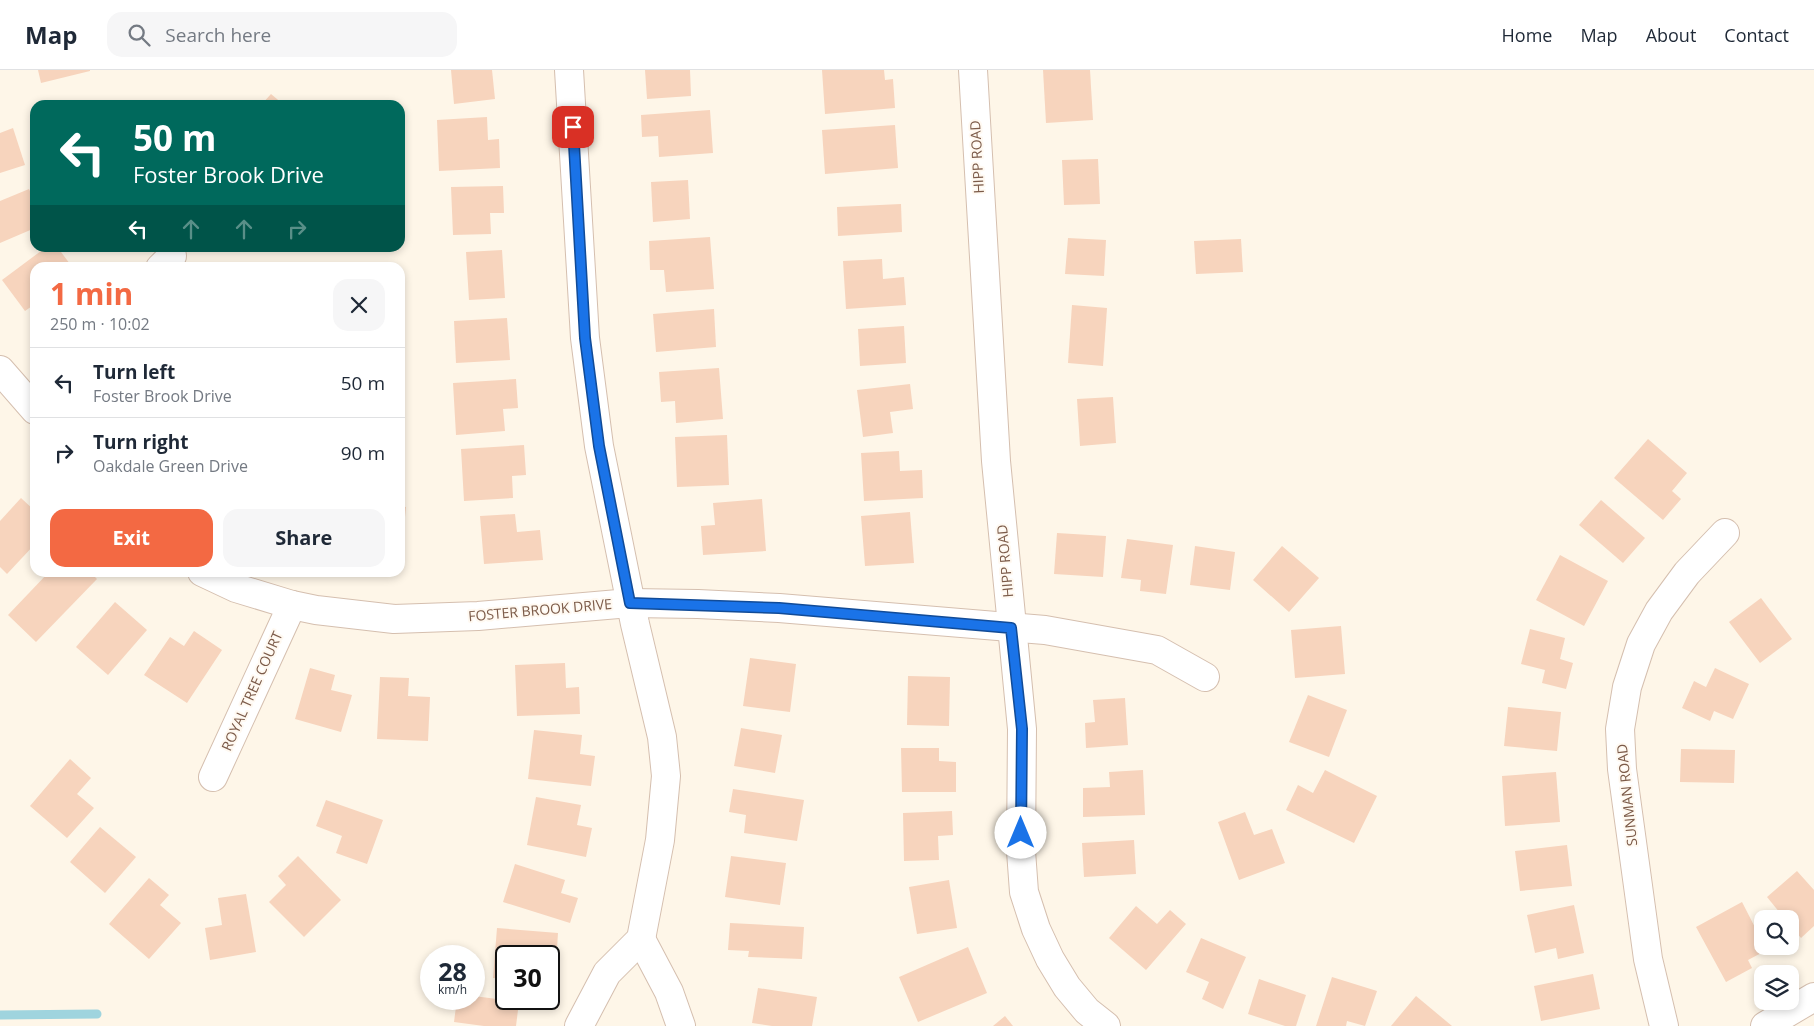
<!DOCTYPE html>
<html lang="en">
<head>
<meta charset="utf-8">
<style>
	:root { --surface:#fff; --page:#f6f6f7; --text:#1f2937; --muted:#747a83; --line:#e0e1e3; --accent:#f36943 }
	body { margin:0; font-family:"Open Sans",sans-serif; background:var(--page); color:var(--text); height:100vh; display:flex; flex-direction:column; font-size:19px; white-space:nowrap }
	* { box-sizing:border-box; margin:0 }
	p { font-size:16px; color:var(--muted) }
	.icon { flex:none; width:28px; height:28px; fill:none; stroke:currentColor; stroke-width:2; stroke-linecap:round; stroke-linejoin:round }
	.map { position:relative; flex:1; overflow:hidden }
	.sheet { position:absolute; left:30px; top:192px; width:375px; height:315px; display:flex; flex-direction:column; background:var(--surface); border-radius:15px; box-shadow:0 2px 8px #0003 }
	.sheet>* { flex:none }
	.guide { position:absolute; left:30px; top:30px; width:375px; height:152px; border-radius:15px; box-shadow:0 2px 8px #0003; background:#00695c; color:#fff; overflow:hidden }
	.tools { position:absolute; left:1754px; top:840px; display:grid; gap:10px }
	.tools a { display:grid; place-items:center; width:45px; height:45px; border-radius:10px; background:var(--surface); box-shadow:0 2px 8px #0003; font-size:25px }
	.speed { position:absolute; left:420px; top:875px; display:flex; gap:10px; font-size:25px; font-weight:700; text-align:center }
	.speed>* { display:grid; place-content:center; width:65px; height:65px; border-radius:50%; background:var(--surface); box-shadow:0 2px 8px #0003; line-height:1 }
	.speed small { font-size:12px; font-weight:400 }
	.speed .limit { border:2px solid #111; border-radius:8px; background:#fff; color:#111 }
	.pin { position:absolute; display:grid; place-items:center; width:42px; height:42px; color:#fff; margin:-21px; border-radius:10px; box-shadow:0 2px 8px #0006 }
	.me { position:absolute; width:55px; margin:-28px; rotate:0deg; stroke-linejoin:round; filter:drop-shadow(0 0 4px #0008) }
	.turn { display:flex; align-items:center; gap:18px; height:105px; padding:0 20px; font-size:22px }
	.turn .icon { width:65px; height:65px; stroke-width:2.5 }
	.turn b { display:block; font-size:35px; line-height:42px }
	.lanes { display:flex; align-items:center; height:48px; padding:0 20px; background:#0003; justify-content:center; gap:25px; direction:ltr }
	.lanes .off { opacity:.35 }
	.round { display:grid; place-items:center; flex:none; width:52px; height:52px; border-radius:15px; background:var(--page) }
	.overview { display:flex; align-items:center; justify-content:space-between; height:85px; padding:0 20px }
	h1 { font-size:30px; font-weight:700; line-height:38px; color:var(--accent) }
	.action { display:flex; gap:10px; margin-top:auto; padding:10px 20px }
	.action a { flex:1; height:58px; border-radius:15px; background:var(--accent); color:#fff; font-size:20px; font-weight:700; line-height:58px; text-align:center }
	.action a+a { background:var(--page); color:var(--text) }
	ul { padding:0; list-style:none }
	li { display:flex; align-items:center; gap:15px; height:70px; padding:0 20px; border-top:1px solid var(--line) }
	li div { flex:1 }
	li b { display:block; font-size:19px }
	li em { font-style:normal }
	header { display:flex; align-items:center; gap:30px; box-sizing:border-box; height:70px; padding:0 25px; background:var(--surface); border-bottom:1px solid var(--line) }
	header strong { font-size:24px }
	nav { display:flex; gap:28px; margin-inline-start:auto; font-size:18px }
	.search { width:350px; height:45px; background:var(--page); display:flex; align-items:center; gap:12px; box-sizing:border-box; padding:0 18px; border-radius:15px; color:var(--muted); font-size:19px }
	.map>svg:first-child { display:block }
</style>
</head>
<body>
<header>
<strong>Map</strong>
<div class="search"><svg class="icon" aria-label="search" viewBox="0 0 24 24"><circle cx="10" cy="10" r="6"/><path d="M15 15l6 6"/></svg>Search here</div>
<nav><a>Home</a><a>Map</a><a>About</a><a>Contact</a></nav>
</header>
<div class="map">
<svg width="1814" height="956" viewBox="0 0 1814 956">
	<rect width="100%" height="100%" fill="#fef6e8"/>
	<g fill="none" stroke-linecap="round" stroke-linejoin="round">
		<path stroke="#9fd4de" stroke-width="9" d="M0 945 97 944"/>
	</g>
	<g fill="#f7d4bd">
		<path d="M38 0H90V1L41 13Z"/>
		<path d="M451 0H492L495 29 454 34Z"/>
		<path d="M645 0H690L691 26 647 29Z"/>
		<path d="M822 0H884L885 10 893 9 895 38 825 44Z"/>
		<path d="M1043 0H1090L1093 50 1046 53Z"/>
		<path d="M271 24 284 35H261Z"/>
		<path d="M194 31 195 35H164V34Z"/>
		<path d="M710 40 713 83 659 87 658 66 642 67 641 45Z"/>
		<path d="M487 47 488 70 499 69 500 98 439 101 437 50Z"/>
		<path d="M895 55 898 98 825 104 822 60Z"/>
		<path d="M13 58 25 95 0 103V63Z"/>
		<path d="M1098 89 1100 134 1064 135 1062 90Z"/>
		<path d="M688 110 690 149 653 152 651 112Z"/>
		<path d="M503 116 504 143H490L491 164 453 165 451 117Z"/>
		<path d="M29 119 35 132V158L0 173V131Z"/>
		<path d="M901 134 902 162 838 166 837 137Z"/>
		<path d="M710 167 714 219 666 222 664 200H650L649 171Z"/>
		<path d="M1068 168 1106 170 1104 206 1065 204Z"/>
		<path d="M1241 169 1243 202 1196 204 1194 171Z"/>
		<path d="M45 178H58L73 198H35V234L25 241 2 210Z"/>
		<path d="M502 180 505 228 469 230 466 182Z"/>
		<path d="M882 189 883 209 904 207 906 235 846 239 843 191Z"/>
		<path d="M1072 235 1107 238 1103 296 1068 293Z"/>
		<path d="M714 239 716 277 656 282 653 244Z"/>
		<path d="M507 248 510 290 456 293 454 251Z"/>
		<path d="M904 256 906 293 860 296 858 259Z"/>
		<path d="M719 298 723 349 676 353 675 331 661 332 659 302Z"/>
		<path d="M516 309 518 338 503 339 505 361 456 365 453 313Z"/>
		<path d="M910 314 913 339 890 342 893 363 863 367 857 320Z"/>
		<path d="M1113 327 1116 373 1080 376 1077 329Z"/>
		<path d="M727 365 729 415 677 417 675 367Z"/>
		<path d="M1648 369 1687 403 1672 421 1681 429 1663 450 1614 408Z"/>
		<path d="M524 375 526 405 512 406 513 428 464 431 461 379Z"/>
		<path d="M899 381 900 401 922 400 923 428 864 431 861 383Z"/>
		<path d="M21 428 35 441V474L7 504 0 497V451Z"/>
		<path d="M762 429 766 481 703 485 701 456 715 455 713 433Z"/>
		<path d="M1601 430 1645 468 1623 493 1579 455Z"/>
		<path d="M400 436 406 437 401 488H400Z"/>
		<path d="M910 442 914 493 865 496 861 446Z"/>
		<path d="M515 444 517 462 540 460 543 490 484 494 480 446Z"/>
		<path d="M1057 463 1106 466 1103 507 1054 504Z"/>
		<path d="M1127 469 1173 475 1166 524 1140 521 1141 510 1121 508Z"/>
		<path d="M1195 476 1235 482 1230 520 1190 515Z"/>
		<path d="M1282 476 1319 508 1289 542 1253 510Z"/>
		<path d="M1560 485 1608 511 1584 556 1536 530Z"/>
		<path d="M49 502H90L97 509 36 572 8 545Z"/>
		<path d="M1761 528 1792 569 1760 593 1729 552Z"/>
		<path d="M115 532 147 560 108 605 76 577Z"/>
		<path d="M1341 556 1345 604 1295 608 1291 560Z"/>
		<path d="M1530 559 1565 568 1560 589 1573 593 1566 619 1542 613 1545 600 1521 594Z"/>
		<path d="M194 561 222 580 187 633 144 605 170 567 184 576Z"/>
		<path d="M750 588 796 594 790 642 743 636Z"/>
		<path d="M565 593 566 618 579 617 580 644 517 646 515 595Z"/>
		<path d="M310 598 335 605 331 620 352 625 341 662 295 649Z"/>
		<path d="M1715 598 1749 614 1733 649 1714 641 1710 651 1682 638 1694 611 1706 617Z"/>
		<path d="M908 606 950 607 949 656 907 655Z"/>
		<path d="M380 607 409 608 408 626 430 627 428 671 377 669Z"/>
		<path d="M1308 625 1347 640 1329 687 1289 672Z"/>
		<path d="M1125 628 1128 675 1086 678 1085 653 1095 652 1093 630Z"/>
		<path d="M1508 637 1561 642 1557 681 1504 676Z"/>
		<path d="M741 658 782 665 775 703 734 696Z"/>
		<path d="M534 660 582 665 580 684 595 686 591 716 528 709Z"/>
		<path d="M901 678H939V691L956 692V722H902Z"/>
		<path d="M1681 679 1735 680 1734 713 1680 712Z"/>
		<path d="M70 689 91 708 77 724 94 738 67 768 30 736Z"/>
		<path d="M1143 700 1145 745 1083 747V718L1110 717 1109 702Z"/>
		<path d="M1325 700 1377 726 1354 773 1286 740 1298 715 1313 723Z"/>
		<path d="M1556 702 1560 752 1505 756 1502 706Z"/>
		<path d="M733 719 804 730 797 771 744 763 746 745 729 742Z"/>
		<path d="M536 727 581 735 577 755 592 758 586 787 527 775Z"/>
		<path d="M326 730 383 750 367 794 336 783 342 766 316 756Z"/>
		<path d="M952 741 953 765 938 766 939 790 904 791 903 743Z"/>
		<path d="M1245 742 1254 765 1272 759 1285 793 1239 810 1218 752Z"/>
		<path d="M100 757 136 787 105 823 70 792Z"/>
		<path d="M1134 770 1136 804 1084 807 1082 773Z"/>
		<path d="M1567 775 1572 816 1520 821 1515 781Z"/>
		<path d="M298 786 341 830 304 867 269 832 286 815 278 806Z"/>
		<path d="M731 786 786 793 780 835 725 827Z"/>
		<path d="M515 794 565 810 561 823 578 828 570 853 503 832Z"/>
		<path d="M1797 801 1814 820V856L1801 868 1790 855V849H1785L1767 827Z"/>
		<path d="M149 808 169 825 160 835 181 853 149 889 109 854Z"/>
		<path d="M949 810 957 858 917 864 909 817Z"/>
		<path d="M246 824 256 882 210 890 205 858 222 855 218 828Z"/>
		<path d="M1742 832 1762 871V876L1767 880 1748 890 1752 898 1726 912 1696 857Z"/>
		<path d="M1574 835 1584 883 1558 889 1556 878 1535 883 1527 845Z"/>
		<path d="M1136 836 1157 854 1170 840 1186 854 1146 900 1109 868Z"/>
		<path d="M730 853 804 857 802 889 748 887 749 881 728 880Z"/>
		<path d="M497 858 558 863 556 894 549 893V886H506V909L493 908Z"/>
		<path d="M1201 868 1246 887 1223 939 1202 929 1209 912 1186 902Z"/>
		<path d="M968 877 987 923 918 952 899 907Z"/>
		<path d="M1593 904 1600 939 1541 951 1534 916Z"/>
		<path d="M1332 907 1377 921 1365 956 1347 951 1346 956H1316Z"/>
		<path d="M1259 909 1306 925 1296 956H1285L1248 944Z"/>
		<path d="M758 918 817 927 812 956H772L752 953Z"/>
		<path d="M474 926 519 932 516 956H484L454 952 457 929H474Z"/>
		<path d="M1416 926 1452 956H1391Z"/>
		<path d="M1005 946 1013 956H993Z"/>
	</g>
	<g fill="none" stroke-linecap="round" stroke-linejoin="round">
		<g stroke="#d5bfaf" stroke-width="30">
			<g id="minor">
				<path d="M569 0 585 268 599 376 635 554 662 667 666 706 660 770 641 869 607 903 579 956"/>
				<path d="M973 0 996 391 1022 659 1021 781 1024 822 1036 859 1050 889 1067 917 1087 941 1106 956"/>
				<path d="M160 198 172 186"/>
				<path d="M0 300 35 340"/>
				<path d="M202 502 236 518 292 535 316 540 394 549 478 546 630 533 698 534 779 538 1045 560 1157 580 1205 607"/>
				<path d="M213 707 292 535"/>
				<path d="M641 869 669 922 681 956"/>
				<path d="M1664 956 1648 889 1622 699 1620 659 1627 617 1641 574 1659 541 1687 503 1725 463"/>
				<path d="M1765 956 1814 927"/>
			</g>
		</g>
		<use href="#minor" stroke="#fff" stroke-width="28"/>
	</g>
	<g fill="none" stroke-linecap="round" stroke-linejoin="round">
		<g stroke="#114b97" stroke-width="12">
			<path id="route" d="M573 57 585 268 599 376 630 533 779 538 1011 558 1022 659 1021 763"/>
		</g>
		<use href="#route" stroke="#1a73e8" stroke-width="9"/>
	</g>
	<g text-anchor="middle" stroke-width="4" stroke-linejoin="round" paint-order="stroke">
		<g font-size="14" fill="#7c5b49" stroke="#fff9f1">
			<text transform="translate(977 87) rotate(-93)" y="5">HIPP ROAD</text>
			<text transform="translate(1005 491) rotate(-95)" y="5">HIPP ROAD</text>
			<text transform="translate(540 540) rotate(-5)" y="5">FOSTER BROOK DRIVE</text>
			<text transform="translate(252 621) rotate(-66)" y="5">ROYAL TREE COURT</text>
			<text transform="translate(1627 725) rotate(-96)" y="5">SUNMAN ROAD</text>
		</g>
	</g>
</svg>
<div class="tools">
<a><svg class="icon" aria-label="search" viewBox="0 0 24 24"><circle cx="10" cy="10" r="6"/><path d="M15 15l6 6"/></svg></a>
<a><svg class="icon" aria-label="layers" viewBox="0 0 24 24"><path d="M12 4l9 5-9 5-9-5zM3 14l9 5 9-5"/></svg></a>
</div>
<div class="speed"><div>28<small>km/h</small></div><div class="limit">30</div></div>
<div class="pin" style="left:573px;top:57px;background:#d93025"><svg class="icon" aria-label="arrive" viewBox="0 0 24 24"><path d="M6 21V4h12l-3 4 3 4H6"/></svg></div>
<svg class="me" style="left:1021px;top:763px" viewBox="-20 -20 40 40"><circle r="19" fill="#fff"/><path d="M0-13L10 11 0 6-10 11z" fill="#1a73e8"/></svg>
<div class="guide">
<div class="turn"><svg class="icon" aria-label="left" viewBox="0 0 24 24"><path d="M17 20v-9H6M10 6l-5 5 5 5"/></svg><div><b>50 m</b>Foster Brook Drive</div></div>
<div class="lanes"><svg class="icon" aria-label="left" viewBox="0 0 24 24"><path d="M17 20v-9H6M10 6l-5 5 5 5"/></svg><svg class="icon off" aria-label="ahead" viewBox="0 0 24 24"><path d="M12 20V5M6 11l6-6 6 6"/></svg><svg class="icon off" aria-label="ahead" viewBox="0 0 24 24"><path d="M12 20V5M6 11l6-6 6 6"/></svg><svg class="icon off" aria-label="right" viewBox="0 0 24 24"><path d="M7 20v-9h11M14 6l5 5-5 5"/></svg></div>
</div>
<section class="sheet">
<div class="overview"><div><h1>1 min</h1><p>250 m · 10:02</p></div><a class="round"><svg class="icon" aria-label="close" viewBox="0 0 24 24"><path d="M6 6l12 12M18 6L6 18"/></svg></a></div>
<ul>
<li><svg class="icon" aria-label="left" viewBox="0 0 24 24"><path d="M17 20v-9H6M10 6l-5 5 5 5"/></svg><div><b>Turn left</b><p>Foster Brook Drive</p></div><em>50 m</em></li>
<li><svg class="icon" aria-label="right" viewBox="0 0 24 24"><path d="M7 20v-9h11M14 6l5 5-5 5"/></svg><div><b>Turn right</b><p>Oakdale Green Drive</p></div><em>90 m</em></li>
</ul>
<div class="action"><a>Exit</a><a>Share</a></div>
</section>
</div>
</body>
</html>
